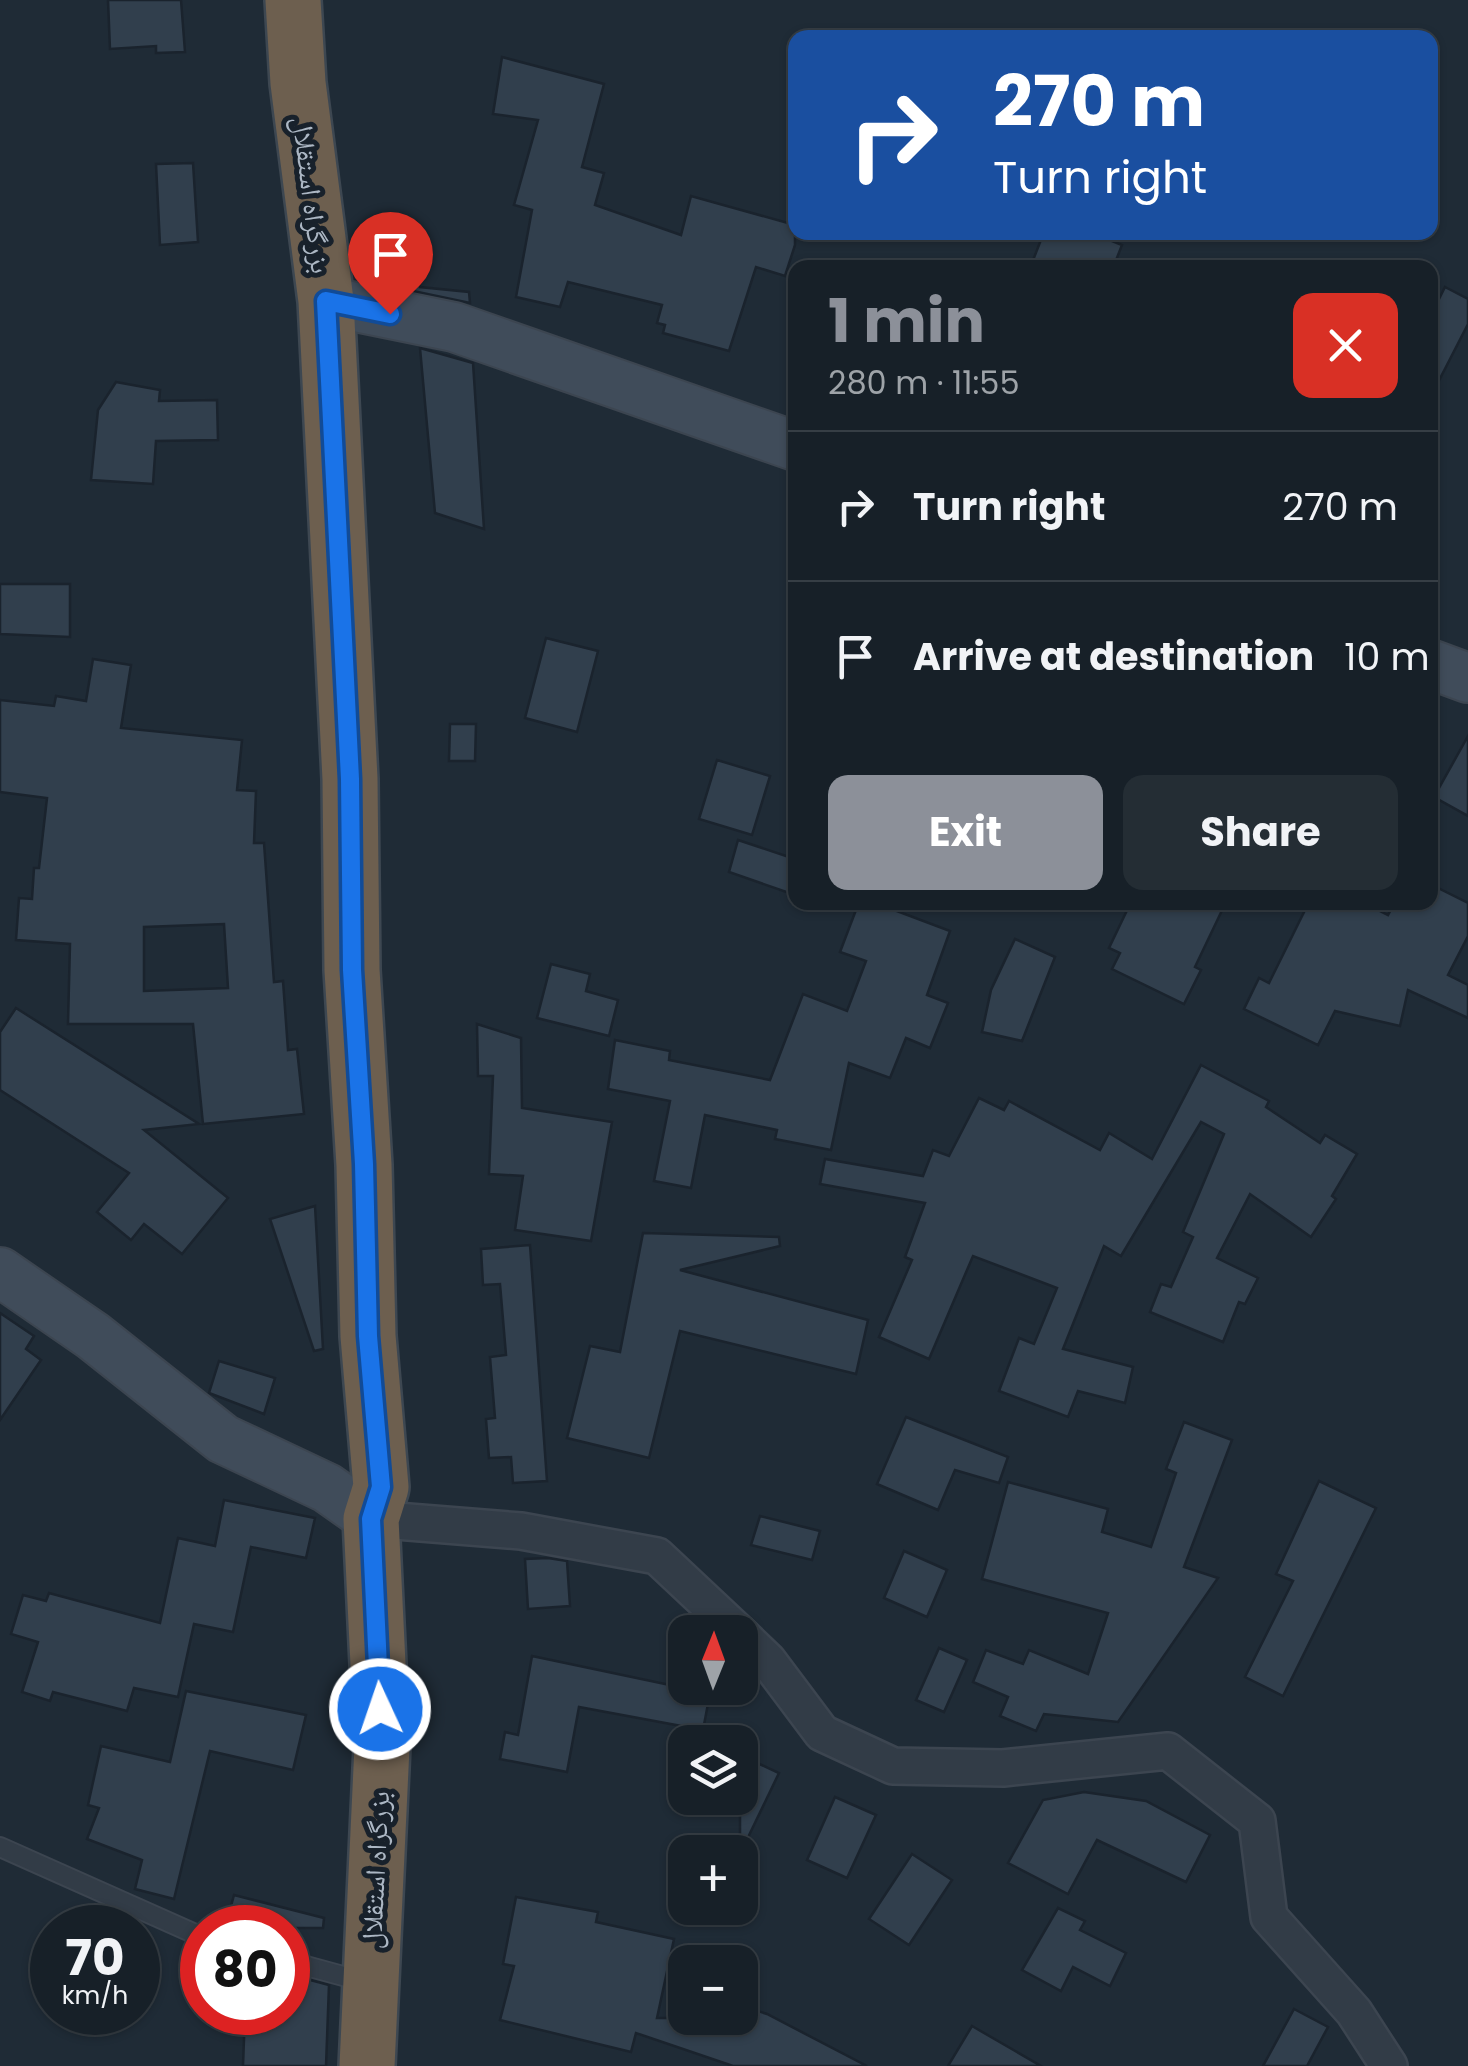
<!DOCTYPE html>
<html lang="en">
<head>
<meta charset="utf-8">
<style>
	:root { --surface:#172028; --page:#242d34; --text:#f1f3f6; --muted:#9ea3a8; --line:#363e45; --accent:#8c9099 }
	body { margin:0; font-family:Poppins,"Noto Naskh Arabic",sans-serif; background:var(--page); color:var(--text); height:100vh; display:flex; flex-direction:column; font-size:38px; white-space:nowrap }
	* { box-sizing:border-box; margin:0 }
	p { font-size:32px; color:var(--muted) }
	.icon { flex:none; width:55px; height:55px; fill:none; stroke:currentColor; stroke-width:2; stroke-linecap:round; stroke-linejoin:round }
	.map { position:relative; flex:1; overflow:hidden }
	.details { position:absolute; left:788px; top:260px; width:650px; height:650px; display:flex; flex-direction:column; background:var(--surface); border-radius:20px; box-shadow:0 2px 8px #0004,0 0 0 2px var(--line) }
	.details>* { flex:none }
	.top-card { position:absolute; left:788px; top:30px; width:650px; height:210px; border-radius:20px; box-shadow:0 2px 8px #0004,0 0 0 2px var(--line); background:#1a4fa0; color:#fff; overflow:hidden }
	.needle { width:65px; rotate:1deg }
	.buttons { position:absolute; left:668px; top:1615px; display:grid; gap:20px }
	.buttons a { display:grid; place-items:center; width:90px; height:90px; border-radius:20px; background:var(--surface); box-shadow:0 2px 8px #0004,0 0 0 2px var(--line); font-size:50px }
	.speed { position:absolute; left:30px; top:1905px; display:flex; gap:20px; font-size:50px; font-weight:700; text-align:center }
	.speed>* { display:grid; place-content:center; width:130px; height:130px; border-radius:50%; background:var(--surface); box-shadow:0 2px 8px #0004,0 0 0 2px var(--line); line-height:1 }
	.speed small { font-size:25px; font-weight:400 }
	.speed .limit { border:15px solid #d22; background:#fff; color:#111 }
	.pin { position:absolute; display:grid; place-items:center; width:85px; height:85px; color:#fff; margin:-102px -42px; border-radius:50% 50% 50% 0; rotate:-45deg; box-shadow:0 0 10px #0007 }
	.pin .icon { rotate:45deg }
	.me { position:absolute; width:110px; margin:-55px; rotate:357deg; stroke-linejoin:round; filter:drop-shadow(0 0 8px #0008) }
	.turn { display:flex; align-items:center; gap:35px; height:210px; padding:0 40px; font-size:45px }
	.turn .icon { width:130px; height:130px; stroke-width:2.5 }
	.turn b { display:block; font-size:70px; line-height:85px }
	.round { display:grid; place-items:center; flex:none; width:105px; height:105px; border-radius:20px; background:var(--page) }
	.overview { display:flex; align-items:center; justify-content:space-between; height:170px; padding:0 40px }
	h1 { font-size:60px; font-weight:700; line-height:75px; color:var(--accent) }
	.cta { display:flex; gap:20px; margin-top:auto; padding:20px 40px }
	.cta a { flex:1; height:115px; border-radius:20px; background:var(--accent); color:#fff; font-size:40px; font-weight:700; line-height:115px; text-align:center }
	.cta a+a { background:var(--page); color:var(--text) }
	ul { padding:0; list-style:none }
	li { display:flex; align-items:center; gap:30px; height:150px; padding:0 40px; border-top:2px solid var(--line) }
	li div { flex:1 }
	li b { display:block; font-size:38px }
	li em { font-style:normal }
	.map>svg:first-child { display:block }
</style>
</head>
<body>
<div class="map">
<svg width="1468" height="2066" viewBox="0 0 1468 2066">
	<rect width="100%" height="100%" fill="#1f2b36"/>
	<g fill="#313f4d" stroke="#1a232d" stroke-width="2.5" fill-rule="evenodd">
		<path d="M108 0H181L185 52 156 53V46L110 49Z"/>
		<path d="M502 57 604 84 582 167 604 173 595 205 681 235 691 196 795 225V245L785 276 756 267 729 351 663 333 665 325 657 323 662 305 568 282 560 307 516 297 532 210 514 205 538 120 493 114Z"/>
		<path d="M193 163 198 242 160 245 156 164Z"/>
		<path d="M416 222 420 287 469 292 470 303 394 287 389 223Z"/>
		<path d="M1044 232H1090L1122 245 1113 268H1030Z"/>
		<path d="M1445 287 1468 299V324L1430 398V317Z"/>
		<path d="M420 348 473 363 484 529 435 513Z"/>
		<path d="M116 382 160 390 159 401 217 400 218 440 156 441 153 484 91 480 98 410Z"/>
		<path d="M0 584H70V637L0 634Z"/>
		<path d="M546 638 598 651 577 732 525 718Z"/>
		<path d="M93 659 131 665 121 728 242 740 237 790 256 791 254 843H264L274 982 283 981 288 1050 297 1049 304 1114 203 1124 193 1024H68L70 944 16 940 19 898 32 899 34 868H39L47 798 0 792V700L54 706 56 696 86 701ZM224 924 228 988 144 991V927Z"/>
		<path d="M450 724H476L475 761H449Z"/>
		<path d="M1468 736V816L1434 797Z"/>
		<path d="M717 760 770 776 752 835 699 819Z"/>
		<path d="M738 840 795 859V895L729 872Z"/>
		<path d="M1430 884 1468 903V936L1448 975 1468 985V1018L1408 990 1400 1026 1335 1011 1318 1045 1244 1009 1259 978 1269 983 1309 902H1362L1388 915 1395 902H1430Z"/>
		<path d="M859 902H873L950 931 927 995 948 1003 930 1048 906 1038 890 1078 849 1063 831 1150 775 1139 777 1130 705 1115 691 1188 654 1181 670 1101 608 1089 615 1040 670 1051 669 1060 770 1080 803 994 847 1011 866 961 840 952Z"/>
		<path d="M1131 902H1226L1195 967 1201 970 1184 1004 1112 969 1120 953 1109 948Z"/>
		<path d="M1015 939 1055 957 1022 1041 982 1032 991 990Z"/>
		<path d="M551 964 590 974 586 991 618 1000 609 1036 537 1018Z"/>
		<path d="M16 1008 199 1124 144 1130 228 1198 182 1254 144 1224 131 1240 97 1212 129 1173 0 1090V1032Z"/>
		<path d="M477 1024 521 1038 522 1108 612 1122 591 1241 515 1230 523 1176 489 1174 493 1076H478Z"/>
		<path d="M1201 1065 1269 1101 1266 1107 1320 1143 1325 1135 1357 1154 1332 1196 1336 1199 1311 1237 1250 1194 1217 1258 1258 1278 1245 1304 1239 1302 1223 1342 1150 1312 1161 1284 1171 1287 1193 1237 1183 1232 1224 1134 1201 1122 1121 1256 1104 1246 1063 1349 1133 1367 1125 1403 1078 1391 1068 1417 999 1391 1019 1338 1034 1344 1057 1288 973 1256 929 1359 879 1337 912 1260 905 1257 925 1203 820 1184 825 1159 923 1176 933 1150 949 1156 979 1098 1004 1110 1009 1101 1100 1150 1109 1133 1152 1159Z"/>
		<path d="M315 1206 323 1349 314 1351 270 1219Z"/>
		<path d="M643 1233 779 1237 780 1246 680 1270 868 1320 856 1374 680 1331 649 1458 567 1438 590 1346 620 1352Z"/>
		<path d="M530 1245 547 1481 513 1483 511 1457 489 1458 486 1419 495 1418 490 1357 506 1355 500 1284 483 1285 481 1249Z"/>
		<path d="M0 1313 34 1336 26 1349 41 1360 0 1420Z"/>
		<path d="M219 1361 275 1378 264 1414 209 1393Z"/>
		<path d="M906 1417 1008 1457 999 1483 955 1470 938 1510 877 1484Z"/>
		<path d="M1184 1422 1232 1440 1184 1567 1218 1578 1118 1722 1044 1714 1036 1731 1000 1716 1008 1697 973 1682 986 1650 1023 1664 1029 1650 1088 1674 1108 1613 982 1579 1008 1482 1108 1509 1102 1532 1151 1547 1176 1473 1166 1469Z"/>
		<path d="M1319 1481 1376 1508 1283 1696 1245 1677 1293 1581 1276 1574Z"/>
		<path d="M224 1500 315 1518 306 1558 251 1547 233 1632 194 1624 178 1697 134 1688 127 1711 53 1692 50 1701 22 1692 38 1642 11 1634 23 1595 46 1601 49 1593 160 1623 178 1538 215 1546Z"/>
		<path d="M760 1516 820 1531 812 1560 751 1545Z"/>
		<path d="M904 1551 947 1570 927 1617 884 1598Z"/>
		<path d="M548 1558 567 1561 570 1606 528 1609 525 1559Z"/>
		<path d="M939 1648 967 1660 944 1712 916 1700Z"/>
		<path d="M532 1656 684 1688H711L703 1730 579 1707 567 1772 500 1759 505 1732 518 1735Z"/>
		<path d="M186 1691 306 1715 293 1770 210 1751 174 1899 135 1889 142 1860 87 1839 99 1808 88 1805 101 1746 170 1762Z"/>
		<path d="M740 1755 779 1773 740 1854Z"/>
		<path d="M1084 1792 1146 1801 1210 1835 1186 1882 1097 1840 1068 1894 1008 1863 1043 1800Z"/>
		<path d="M835 1797 876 1815 847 1878 807 1860Z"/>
		<path d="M912 1854 952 1880 909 1945 869 1919Z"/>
		<path d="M234 1895 324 1918 323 1928H225Z"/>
		<path d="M516 1897 598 1912 596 1922 674 1939 657 2018H740V2005L767 2014 867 2066H733L636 2033 631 2052 500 2020 514 1966 503 1964Z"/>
		<path d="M1058 1908 1085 1921 1080 1930 1126 1953 1110 1986 1073 1967 1061 1991 1022 1970Z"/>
		<path d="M288 1974 329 1985 326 2066H243L245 2012H288Z"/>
		<path d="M1294 2009 1328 2027 1307 2066H1263Z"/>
		<path d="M972 2026 1041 2066H948Z"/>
	</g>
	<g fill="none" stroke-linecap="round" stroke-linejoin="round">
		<g stroke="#3c4550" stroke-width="22">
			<g id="lane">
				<path d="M0 1847 202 1937"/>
				<path d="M288 1961 365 1982"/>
			</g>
		</g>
		<g stroke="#3c4550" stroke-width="40">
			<g id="street">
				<path d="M371 1519 521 1531 657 1556 738 1632"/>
				<path d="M740 1634 768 1661 822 1733 893 1766 1003 1768 1168 1751 1257 1821 1269 1917 1354 2012 1389 2066"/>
			</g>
		</g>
		<g stroke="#3c4550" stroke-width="52">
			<g id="secondary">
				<path d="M326 301 454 327 795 446"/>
				<path d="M1430 664 1468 678"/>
				<path d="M0 1272 93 1336 223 1439 327 1488 371 1519"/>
			</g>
		</g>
		<g stroke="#3d4751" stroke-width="60">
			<path id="highway" d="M293 0 298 83 326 301 350 779 352 970 364 1165 368 1336 381 1487 371 1519 382 1747 367 2066"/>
		</g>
		<use href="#lane" stroke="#323c47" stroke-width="18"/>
		<use href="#street" stroke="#323c47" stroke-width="35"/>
		<use href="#secondary" stroke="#404c5a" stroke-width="48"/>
		<use href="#highway" stroke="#6d5f4f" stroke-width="55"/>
	</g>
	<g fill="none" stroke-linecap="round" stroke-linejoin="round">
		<g stroke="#114b97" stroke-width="25">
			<path id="route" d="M380 1709 371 1519 381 1487 368 1336 364 1164 352 970 350 779 326 301 390 314"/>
		</g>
		<use href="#route" stroke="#1a73e8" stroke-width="18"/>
	</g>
	<g text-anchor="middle" stroke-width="10" stroke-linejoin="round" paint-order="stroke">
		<g font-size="28" fill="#acb7c4" stroke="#18212b">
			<text transform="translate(312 195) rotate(83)" y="10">بزرگراه استقلال</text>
			<text transform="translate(375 1870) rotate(-87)" y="10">بزرگراه استقلال</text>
		</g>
	</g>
</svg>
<div class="buttons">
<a><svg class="needle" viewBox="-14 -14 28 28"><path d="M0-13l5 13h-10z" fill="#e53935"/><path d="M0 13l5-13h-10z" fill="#9ea3a8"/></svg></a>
<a><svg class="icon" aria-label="layers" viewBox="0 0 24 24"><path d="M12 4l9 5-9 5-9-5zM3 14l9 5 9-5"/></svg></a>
<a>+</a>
<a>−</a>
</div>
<div class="speed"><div>70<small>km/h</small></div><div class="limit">80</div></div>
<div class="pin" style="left:390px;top:314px;background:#d93025"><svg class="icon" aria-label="arrive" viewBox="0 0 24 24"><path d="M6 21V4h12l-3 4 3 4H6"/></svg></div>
<svg class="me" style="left:380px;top:1709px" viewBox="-20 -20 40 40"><circle r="17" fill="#1a73e8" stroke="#fff" stroke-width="3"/><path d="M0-11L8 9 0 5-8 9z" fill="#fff"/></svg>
<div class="top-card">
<div class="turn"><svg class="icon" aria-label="right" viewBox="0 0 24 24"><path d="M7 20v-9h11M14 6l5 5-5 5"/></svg><div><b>270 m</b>Turn right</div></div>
</div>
<section class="details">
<div class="overview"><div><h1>1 min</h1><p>280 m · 11:55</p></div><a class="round" style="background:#d93025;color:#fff"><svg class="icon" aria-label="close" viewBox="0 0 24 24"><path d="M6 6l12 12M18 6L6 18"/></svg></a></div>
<ul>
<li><svg class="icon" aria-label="right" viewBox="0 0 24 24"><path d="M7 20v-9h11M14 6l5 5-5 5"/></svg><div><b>Turn right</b></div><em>270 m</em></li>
<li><svg class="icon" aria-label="arrive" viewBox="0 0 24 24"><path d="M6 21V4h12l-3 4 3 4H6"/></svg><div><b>Arrive at destination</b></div><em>10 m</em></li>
</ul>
<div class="cta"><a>Exit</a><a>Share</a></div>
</section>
</div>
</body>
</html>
